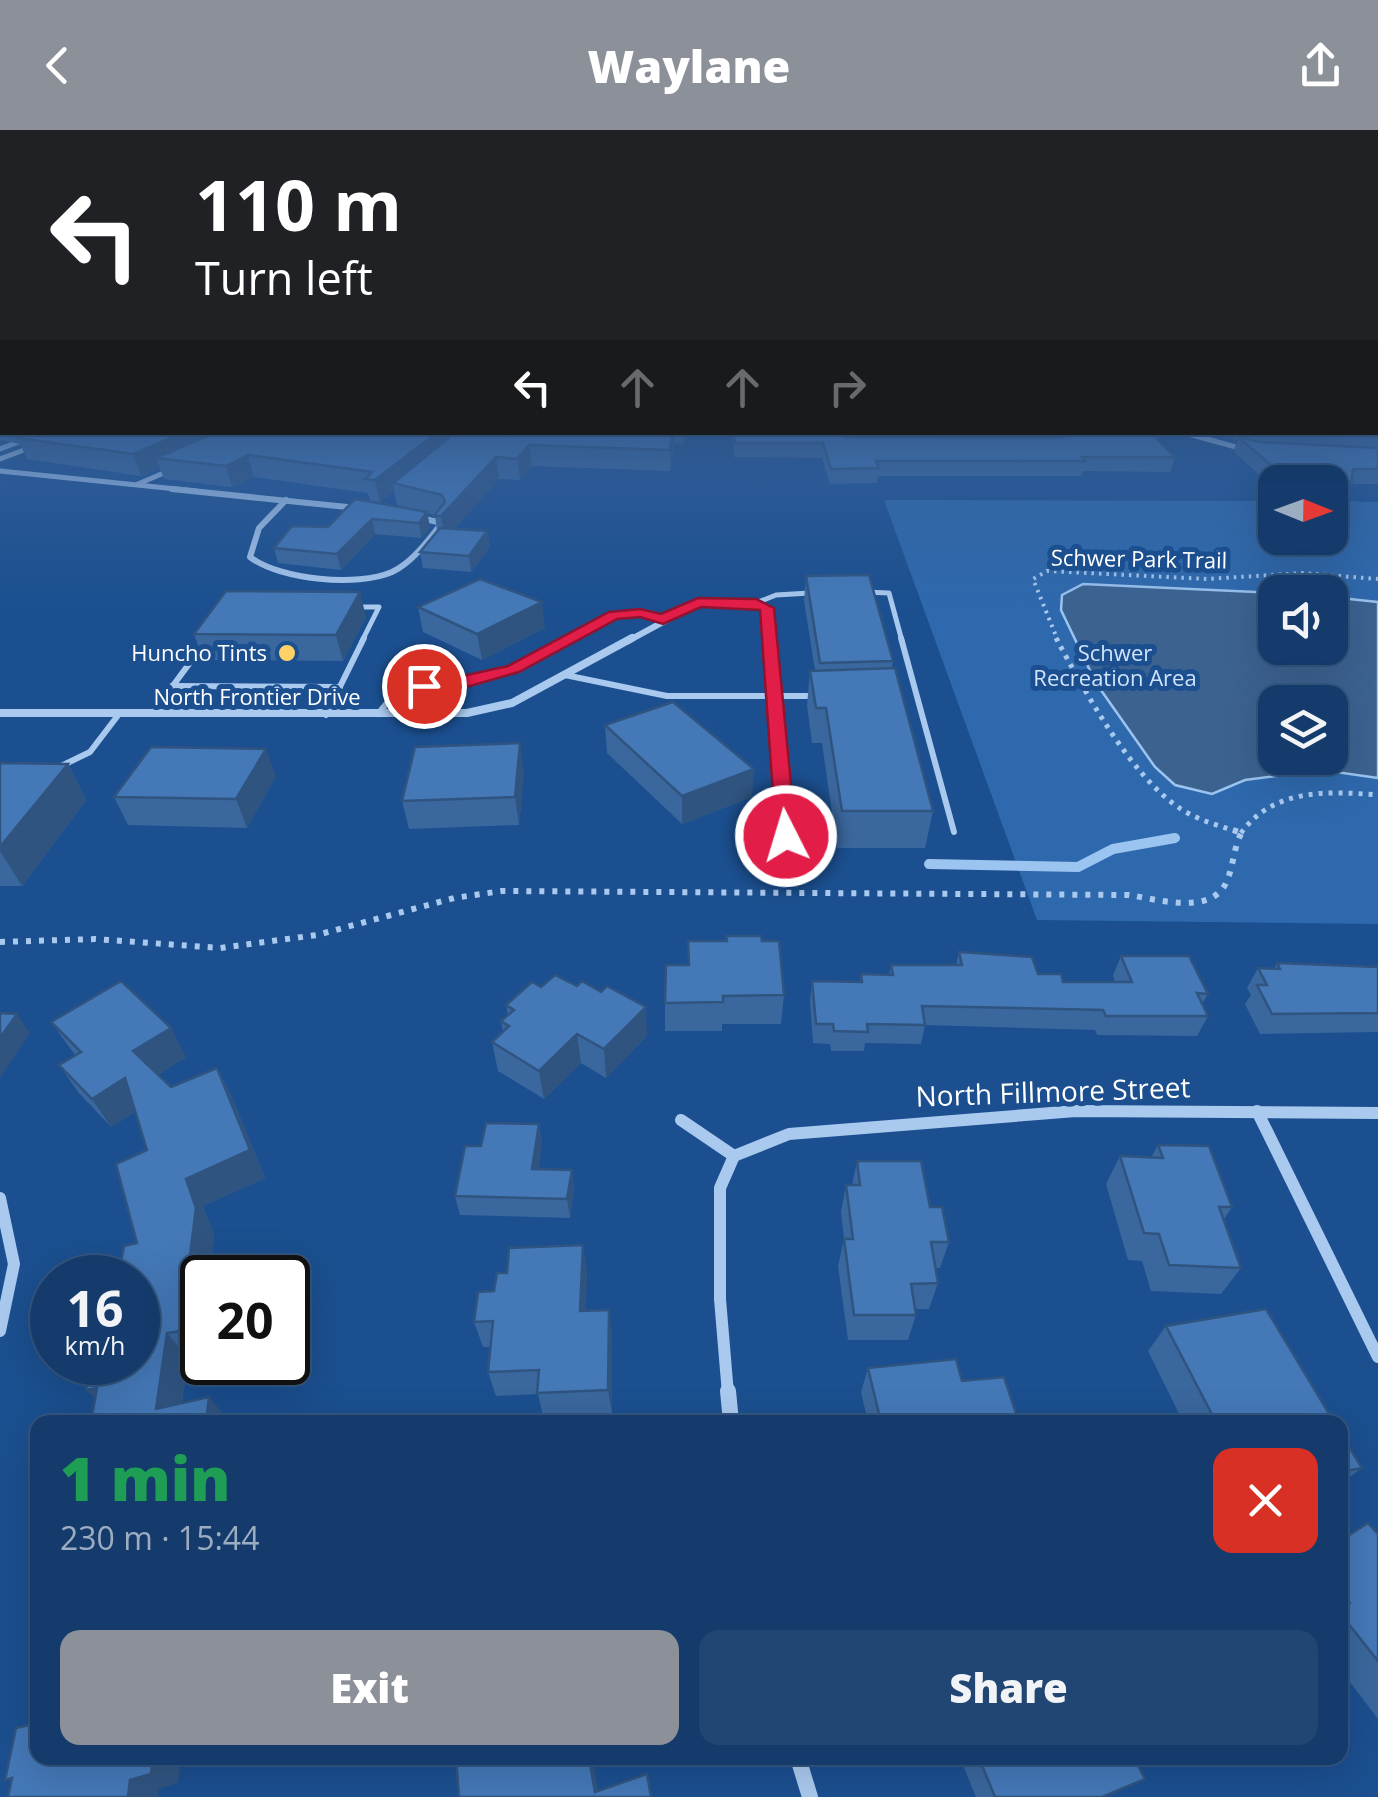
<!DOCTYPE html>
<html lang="en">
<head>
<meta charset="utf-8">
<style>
	:root { --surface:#143b6b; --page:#214673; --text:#f1f3f6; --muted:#9dadc1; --line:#33557e; --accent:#8c9099 }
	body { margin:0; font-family:"Open Sans",sans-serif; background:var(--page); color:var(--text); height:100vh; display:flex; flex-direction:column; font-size:38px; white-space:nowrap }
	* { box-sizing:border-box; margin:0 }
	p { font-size:32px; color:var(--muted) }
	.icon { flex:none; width:55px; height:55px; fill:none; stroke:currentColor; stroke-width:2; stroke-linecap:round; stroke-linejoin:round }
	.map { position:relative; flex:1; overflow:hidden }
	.side { position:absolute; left:30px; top:1285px; width:1318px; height:350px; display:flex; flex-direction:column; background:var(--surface); border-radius:20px; box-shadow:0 10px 40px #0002,0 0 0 2px var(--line) }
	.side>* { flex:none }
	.banner { position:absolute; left:0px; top:0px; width:1380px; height:305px; box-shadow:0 10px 40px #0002,0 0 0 2px var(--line); background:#202124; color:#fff; overflow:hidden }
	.needle { width:65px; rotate:91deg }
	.buttons { position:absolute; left:1258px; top:335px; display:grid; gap:20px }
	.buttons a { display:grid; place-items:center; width:90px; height:90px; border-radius:20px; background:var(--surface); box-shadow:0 10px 40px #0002,0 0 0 2px var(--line); font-size:50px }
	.speed { position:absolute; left:30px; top:1125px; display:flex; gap:20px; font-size:50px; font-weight:700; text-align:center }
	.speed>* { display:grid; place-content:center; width:130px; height:130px; border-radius:50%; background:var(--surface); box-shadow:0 10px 40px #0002,0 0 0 2px var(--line); line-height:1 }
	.speed small { font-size:25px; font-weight:400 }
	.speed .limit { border:5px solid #111; border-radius:15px; background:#fff; color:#111 }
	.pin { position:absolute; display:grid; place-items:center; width:85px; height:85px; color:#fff; margin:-42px; border:5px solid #fff; border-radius:50%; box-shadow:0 2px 10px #0007 }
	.me { position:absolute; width:110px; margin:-55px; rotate:355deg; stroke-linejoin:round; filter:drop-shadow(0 0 8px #0008) }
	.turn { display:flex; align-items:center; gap:35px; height:210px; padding:0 30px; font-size:45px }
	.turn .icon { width:130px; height:130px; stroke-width:2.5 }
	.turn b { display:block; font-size:70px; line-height:85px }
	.lanes { display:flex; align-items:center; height:95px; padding:0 30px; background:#0003; justify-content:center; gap:50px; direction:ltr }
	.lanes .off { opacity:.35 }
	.round { display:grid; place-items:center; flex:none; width:105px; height:105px; border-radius:20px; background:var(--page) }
	.headline { display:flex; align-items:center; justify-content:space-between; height:170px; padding:0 30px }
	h1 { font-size:60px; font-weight:800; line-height:75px; color:#1e9e55 }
	.button { display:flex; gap:20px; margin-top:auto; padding:20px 30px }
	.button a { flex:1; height:115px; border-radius:20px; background:var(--accent); color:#fff; font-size:40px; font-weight:800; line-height:115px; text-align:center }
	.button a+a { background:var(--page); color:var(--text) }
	header { display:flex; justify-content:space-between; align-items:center; height:130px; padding:0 30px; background:var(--accent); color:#fff; font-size:45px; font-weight:800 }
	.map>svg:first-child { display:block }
</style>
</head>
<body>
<header><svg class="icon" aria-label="back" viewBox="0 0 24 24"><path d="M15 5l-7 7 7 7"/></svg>Waylane<svg class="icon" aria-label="share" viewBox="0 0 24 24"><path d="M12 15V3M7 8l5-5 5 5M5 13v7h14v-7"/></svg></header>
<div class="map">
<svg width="1378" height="1667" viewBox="0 0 1378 1667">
	<rect width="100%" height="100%" fill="#1b4f8f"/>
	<path fill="#2e69ad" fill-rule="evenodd" d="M884 370 1275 371V408H1330V371L1378 372V794L1037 790ZM1275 462H1330V518H1275ZM1275 572H1330V628H1275Z"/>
	<path fill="#3c6290" stroke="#9cc4f0" stroke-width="2.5" fill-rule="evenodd" d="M1083 454 1275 463V518H1330V467L1378 472V648L1322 640 1245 650 1212 664 1175 655 1155 637 1096 553 1061 480 1062 465ZM1275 572H1330V628H1275Z"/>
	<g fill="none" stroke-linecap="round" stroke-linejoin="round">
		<path stroke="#9cc4f0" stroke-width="5" d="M0 319 46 302"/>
		<path stroke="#9cc4f0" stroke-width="10" d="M929 734 1078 737 1113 719 1175 708"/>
		<path stroke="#a9c9ee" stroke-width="4" stroke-dasharray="2.5 5" stroke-linecap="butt" d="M1058 511 1033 449 1047 441 1207 449 1303 443 1378 449"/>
		<g stroke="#a9c9ee" stroke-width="5" stroke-dasharray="4 6" stroke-linecap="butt">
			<path d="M1056 508C1084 560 1131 647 1181 679 1198 690 1219 696 1239 702"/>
			<path d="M1241 703C1274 658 1327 661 1378 665"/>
		</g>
		<g stroke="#a9c9ee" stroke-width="6" stroke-dasharray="5 8" stroke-linecap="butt">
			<path d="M1233 700 1239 702"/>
			<path d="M0 812 95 809 220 818 317 805 454 768 502 761 1129 765C1156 769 1210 786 1226 753 1234 736 1233 717 1243 700"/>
		</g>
		<g stroke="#a9c9ee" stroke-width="5">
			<path d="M864 462 889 463 902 511"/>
			<path d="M698 473H756L767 477 770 511"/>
			<path d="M756 473 776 465 810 463"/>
			<path d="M354 477H379L362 511"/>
			<path d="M566 511C603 491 620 477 663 490"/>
		</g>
		<g stroke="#a9c9ee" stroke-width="6">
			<path d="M770 508 786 703"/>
			<path d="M901 508 954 702"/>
			<path d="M565 545 667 566H814"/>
			<path d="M172 556 340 557"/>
			<path d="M152 584 203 515"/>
			<path d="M378 584 392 567 406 559 470 551 513 539 570 508"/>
			<path d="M326 585 364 508"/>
			<path d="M59 637 90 622 119 584"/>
		</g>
		<path stroke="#a9c9ee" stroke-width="8" d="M786 700V706"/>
		<g stroke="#a9c9ee" stroke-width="5">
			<path d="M1181 302 1247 320"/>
			<path d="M1142 307 1176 302"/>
			<path d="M0 329 32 317"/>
			<path d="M0 341 196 361"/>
			<path d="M138 354 173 339"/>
		</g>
		<g stroke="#a9c9ee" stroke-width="6">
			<path d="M172 359 357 378"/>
			<path d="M286 370 259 398 250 427C280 450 358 457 392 442 413 432 428 410 442 393L416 387"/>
			<path d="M628 511 698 473"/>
		</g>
		<path stroke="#a9c9ee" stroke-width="8" d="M0 583H467L512 573 632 508"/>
		<g stroke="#a9c9ee" stroke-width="12">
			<path d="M1257 981 1378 1227"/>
			<path d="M681 990 734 1026"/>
			<path d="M734 1026 789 1004 1076 981 1378 983"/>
			<path d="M0 1068 14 1134 0 1201"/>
			<path d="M728 1264 720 1169V1058L734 1026"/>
		</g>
		<g stroke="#a9c9ee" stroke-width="16">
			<path d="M728 1261 731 1292"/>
			<path d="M798 1628 810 1667"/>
		</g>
	</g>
	<g fill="#3a679d">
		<path d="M0 243H2V302H685L684 314 674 313 670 341 532 336 520 350 499 349 455 398 487 401 490 417 471 442 423 438 420 422 437 401 435 385 427 383 430 397 421 408 375 404 341 440 278 433 274 418 328 397 420 381 397 375 394 361 380 372 370 371 368 363 254 347 232 357 164 349 160 338 141 346 27 329 20 314 1 310 0 308Z"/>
		<path d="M1378 243V354H1351L1344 370 1330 358V352H1324L1321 350H1265L1233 321 1238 310 1213 302H1378Z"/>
		<path d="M733 302H1150L1175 327 1170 342 1083 341 1081 346H878L877 353 830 354 822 328 734 327Z"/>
		<path d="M806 446 893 531 892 538 933 681 925 718H837L822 613H812L807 575 810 541 815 540 804 471Z"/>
		<path d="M418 477 545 498 482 530 423 502Z"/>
		<path d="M366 487 343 531 203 530 194 504Z"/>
		<path d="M605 595 752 667 682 694 607 623Z"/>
		<path d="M0 633 68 634 86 670 22 756H0Z"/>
		<path d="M524 641 519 695 409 699 402 671Z"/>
		<path d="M276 646 247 698 128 695 114 667Z"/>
		<path d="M762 811 784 865 781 894H722V901H665V873L688 835Z"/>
		<path d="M959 822 1063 852H1115L1113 845 1121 826 1208 864 1202 874 1208 886 1197 906 1097 905 1095 900 925 895 921 914 865 913 864 921H831L830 914 813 913 810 871 812 851 860 852 861 844 889 845 891 835H956Z"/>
		<path d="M1277 833 1378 837V902L1260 904 1245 874 1251 865 1247 858 1258 838 1274 839Z"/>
		<path d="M541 857 647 906 606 948 581 933 544 969 498 941 492 912 503 902 501 891 508 886 506 875Z"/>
		<path d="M51 892 186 927 158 945 171 957 217 938 232 967 265 1048 203 1076 214 1105 211 1131 202 1148V1225L188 1228 182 1273 228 1290 95 1268 86 1260 137 1113 147 1020 135 982 111 997 79 963 59 935 75 925Z"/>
		<path d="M539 994 542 1013 538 1039 572 1040 574 1059 570 1088 460 1085 455 1066 481 1016Z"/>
		<path d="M1158 1015 1232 1077 1224 1089 1241 1138 1221 1164 1151 1161 1142 1131 1128 1130 1106 1054 1120 1026 1151 1028Z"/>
		<path d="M857 1031 930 1077 949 1112 940 1138H936L938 1153 929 1179H915L916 1185 908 1210H848L838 1136 844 1109 841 1082 846 1055H852Z"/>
		<path d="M587 1142 585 1181 609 1180 612 1205V1283L543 1286 538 1264 496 1266 488 1242 490 1217H483L474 1192 494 1161Z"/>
		<path d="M1166 1196 1334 1292H1183L1148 1221Z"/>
		<path d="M868 1238 962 1251 1019 1292H868L861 1262Z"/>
		<path d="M1340 1302 1362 1338 1340 1354Z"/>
		<path d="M1378 1404V1589L1340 1539V1411Z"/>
		<path d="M960 1628H1134L1102 1667H976Z"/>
	</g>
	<g fill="#305480">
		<path d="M186 302H241L156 328 160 338 141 346 133 324Z"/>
		<path d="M438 302H468L393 353 394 361 380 372 375 350Z"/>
		<path d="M672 302H674V313L670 341V320Z"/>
		<path d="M1050 302H1114L1049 310Z"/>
		<path d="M529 315 532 336 520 350 517 329Z"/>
		<path d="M248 325 254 347 232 357 226 336Z"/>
		<path d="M496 327 499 349 445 409 441 386Z"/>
		<path d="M427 382 430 397 421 408 419 393Z"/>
		<path d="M372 389 375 404 341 440 337 424Z"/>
		<path d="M487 401 490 417 471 442 469 426Z"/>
		<path d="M360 462 366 487 343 531 336 505Z"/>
		<path d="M542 472 545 498 482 530 477 504Z"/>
		<path d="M520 613 524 641 519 695 515 667Z"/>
		<path d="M266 619 276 646 247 698 236 669Z"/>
		<path d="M68 634 86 670 22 756 0 721V717Z"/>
		<path d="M754 639 752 667 682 694V666Z"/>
		<path d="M646 877 647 906 606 948 604 919Z"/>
		<path d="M0 881 10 894 17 884 30 903 0 948Z"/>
		<path d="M171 898 186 927 151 950 133 921Z"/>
		<path d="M577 904 581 933 544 969 539 941Z"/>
		<path d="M217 938 232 967 265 1048 203 1076 214 1105 211 1131 222 1148H202L189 1133 186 1049Z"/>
		<path d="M125 948 143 977 111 997 92 969Z"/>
		<path d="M539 994 542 1013 535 1058 532 1039Z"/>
		<path d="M572 1040 574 1059 570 1088 567 1069Z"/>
		<path d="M583 1115 587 1142 585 1206 580 1181Z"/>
		<path d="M202 1167V1219L187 1200 191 1170Z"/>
		<path d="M609 1180 612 1205V1283L608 1260Z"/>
		<path d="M167 1203 188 1228 179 1292 156 1279Z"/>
		<path d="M97 1258 111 1283 86 1260Z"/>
		<path d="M209 1267 228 1290V1292H206Z"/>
		<path d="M153 1628H181L178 1653 159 1659 158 1667H128L130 1650Z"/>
		<path d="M589 1628H593L599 1667 595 1662Z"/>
	</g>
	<g fill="#4478b7" stroke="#305480" stroke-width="2.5">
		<path d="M0 243H2V282L0 281Z"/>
		<path d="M1378 243V307L1307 302H1378Z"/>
		<path d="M31 302H186L133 324 18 308Z"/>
		<path d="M216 302H438L375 350 365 349 372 342 248 325 226 336 156 328Z"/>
		<path d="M456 302H672L670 320 529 315 517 329 496 327 441 386H434L445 372 442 365 393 353Z"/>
		<path d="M734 302H839L844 307 1053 308 1103 302H1150L1175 327H1082L1085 331H876L879 338 831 339 823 313H735Z"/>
		<path d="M1238 307 1259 312 1378 318V339H1353L1351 355 1328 335H1271Z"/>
		<path d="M355 369 427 382 419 393 372 389 337 424 274 418 292 396 328 397Z"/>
		<path d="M440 398 487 401 469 426 420 422Z"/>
		<path d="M869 445 893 531 820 533 806 446Z"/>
		<path d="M480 449 542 472 477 504 418 477Z"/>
		<path d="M226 461 360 462 336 505 194 504Z"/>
		<path d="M895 538 933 681H842L826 578H816L810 541Z"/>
		<path d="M673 572 754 639 682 666 605 595Z"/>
		<path d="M520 613 515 667 402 671 415 617Z"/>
		<path d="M151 617 266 619 236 669 114 667Z"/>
		<path d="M0 633 68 634 0 717Z"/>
		<path d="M726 806H761L762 811H779L784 865 723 866V872L665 873 666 835H689L688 811H727Z"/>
		<path d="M959 822 1032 827 1038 844H1061L1063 852H1132L1121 826H1189L1208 864 1197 863 1208 886H1106L1103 880 922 876 925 895 867 894 868 902 834 901 833 894H816L812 851 862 852 861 844 893 845 891 835H962Z"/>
		<path d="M1277 833 1378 837V883L1272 884 1257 855H1267L1258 838 1280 839Z"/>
		<path d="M555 845 577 856 582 851 601 862 607 856 646 877 604 919 577 904 539 941 492 912 509 896 501 891 514 880 506 875 532 852 541 857Z"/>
		<path d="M121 851 171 898 133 921 171 957 217 938 250 1020 186 1049 196 1078 189 1133 210 1129 207 1148H202V1167L191 1170 187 1200 167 1203 156 1279 209 1267 206 1292H91L97 1258 86 1260 92 1232H138V1148H118L124 1116 137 1113 116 1034 147 1020 125 948 92 969 59 935 81 922 51 892Z"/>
		<path d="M0 883 17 884 0 908Z"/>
		<path d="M486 993 539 994 532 1039 572 1040 567 1069 455 1066 465 1016H481Z"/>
		<path d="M1158 1015 1209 1016 1232 1077H1219L1241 1138 1169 1135 1159 1104 1144 1103 1120 1026 1163 1028Z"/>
		<path d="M857 1031H921L930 1077H942L949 1112H931L938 1153 911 1154 916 1185H854L844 1109H853L846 1055H860Z"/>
		<path d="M583 1115 580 1181 609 1180 608 1260 537 1263 539 1240 488 1242 493 1191 474 1192 478 1162 494 1161 497 1143H507L509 1118Z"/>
		<path d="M1266 1179 1334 1292H1216L1166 1196Z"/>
		<path d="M956 1229 962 1251 1004 1247 1019 1292H881L868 1238Z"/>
		<path d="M1340 1302 1362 1338 1340 1342Z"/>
		<path d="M1368 1393 1378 1404V1531L1340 1483V1481L1350 1473 1340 1460V1411Z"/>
		<path d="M38 1593V1628H153L151 1644 130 1650 128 1667H8L12 1648 5 1650 16 1598Z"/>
		<path d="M456 1628H589L595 1662 647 1644 651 1667H459Z"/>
		<path d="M979 1628H1134L1145 1649 1102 1667H995Z"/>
	</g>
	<linearGradient id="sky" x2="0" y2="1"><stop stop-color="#0f2b4f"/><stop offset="0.51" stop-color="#39639b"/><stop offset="1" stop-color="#39639b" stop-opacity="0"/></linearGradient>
	<rect width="1378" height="477" fill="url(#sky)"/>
	<path fill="#e11d48" stroke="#92132f" stroke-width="2.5" d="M698 468 756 469 774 478 796 706 793 710 786 712 776 706 760 480 701 477 663 494 640 487 617 489 519 542 470 556 424 561 416 556 508 536 609 482 640 479 661 484Z"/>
	<circle fill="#ffd166" stroke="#1b4f8f" stroke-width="4" cx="287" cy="523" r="10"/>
	<g text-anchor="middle" stroke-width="10" stroke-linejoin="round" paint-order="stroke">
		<g font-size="22" fill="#fff" stroke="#1b4f8f">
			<text transform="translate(1139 429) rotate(1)" y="8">Schwer Park Trail</text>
			<text x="257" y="575">North Frontier Drive</text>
		</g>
		<g font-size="22" fill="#fff" stroke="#1b4f8f" text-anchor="end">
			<text x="267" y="531">Huncho Tints</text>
		</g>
		<g font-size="22" fill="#cfe3fa" stroke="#1b4f8f">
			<text x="1115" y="531">Schwer<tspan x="1115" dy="25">Recreation Area</tspan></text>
		</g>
		<g font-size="28" fill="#fff" stroke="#1b4f8f">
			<text transform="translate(1053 962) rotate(-2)" y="10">North Fillmore Street</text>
		</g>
	</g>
</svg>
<div class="buttons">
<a><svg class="needle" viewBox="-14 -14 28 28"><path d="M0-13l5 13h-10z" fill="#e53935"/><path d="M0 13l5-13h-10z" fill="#9dadc1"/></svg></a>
<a><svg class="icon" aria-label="sound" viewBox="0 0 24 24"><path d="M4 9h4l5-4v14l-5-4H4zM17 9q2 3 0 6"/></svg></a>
<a><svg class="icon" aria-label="layers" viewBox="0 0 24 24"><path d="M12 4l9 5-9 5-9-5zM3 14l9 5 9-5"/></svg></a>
</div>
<div class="speed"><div>16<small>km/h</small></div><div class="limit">20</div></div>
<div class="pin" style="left:424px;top:556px;background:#d93025"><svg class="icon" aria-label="arrive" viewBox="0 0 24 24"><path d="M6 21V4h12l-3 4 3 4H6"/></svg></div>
<svg class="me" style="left:786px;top:706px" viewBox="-20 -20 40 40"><circle r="17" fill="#e11d48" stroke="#fff" stroke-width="3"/><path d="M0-11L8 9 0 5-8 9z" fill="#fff"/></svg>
<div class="banner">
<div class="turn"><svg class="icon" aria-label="left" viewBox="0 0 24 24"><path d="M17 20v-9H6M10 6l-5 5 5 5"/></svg><div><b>110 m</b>Turn left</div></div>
<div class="lanes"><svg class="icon" aria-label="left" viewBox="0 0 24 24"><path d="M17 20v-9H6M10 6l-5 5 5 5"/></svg><svg class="icon off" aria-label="ahead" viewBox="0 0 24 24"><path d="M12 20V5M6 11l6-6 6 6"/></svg><svg class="icon off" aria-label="ahead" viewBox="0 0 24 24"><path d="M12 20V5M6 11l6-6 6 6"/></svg><svg class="icon off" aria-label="right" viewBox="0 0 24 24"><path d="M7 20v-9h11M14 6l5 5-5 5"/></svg></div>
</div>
<section class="side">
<div class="headline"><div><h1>1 min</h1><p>230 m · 15:44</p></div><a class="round" style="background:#d93025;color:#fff"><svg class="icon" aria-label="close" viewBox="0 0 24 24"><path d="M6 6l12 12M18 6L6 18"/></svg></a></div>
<div class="button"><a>Exit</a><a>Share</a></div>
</section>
</div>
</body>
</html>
